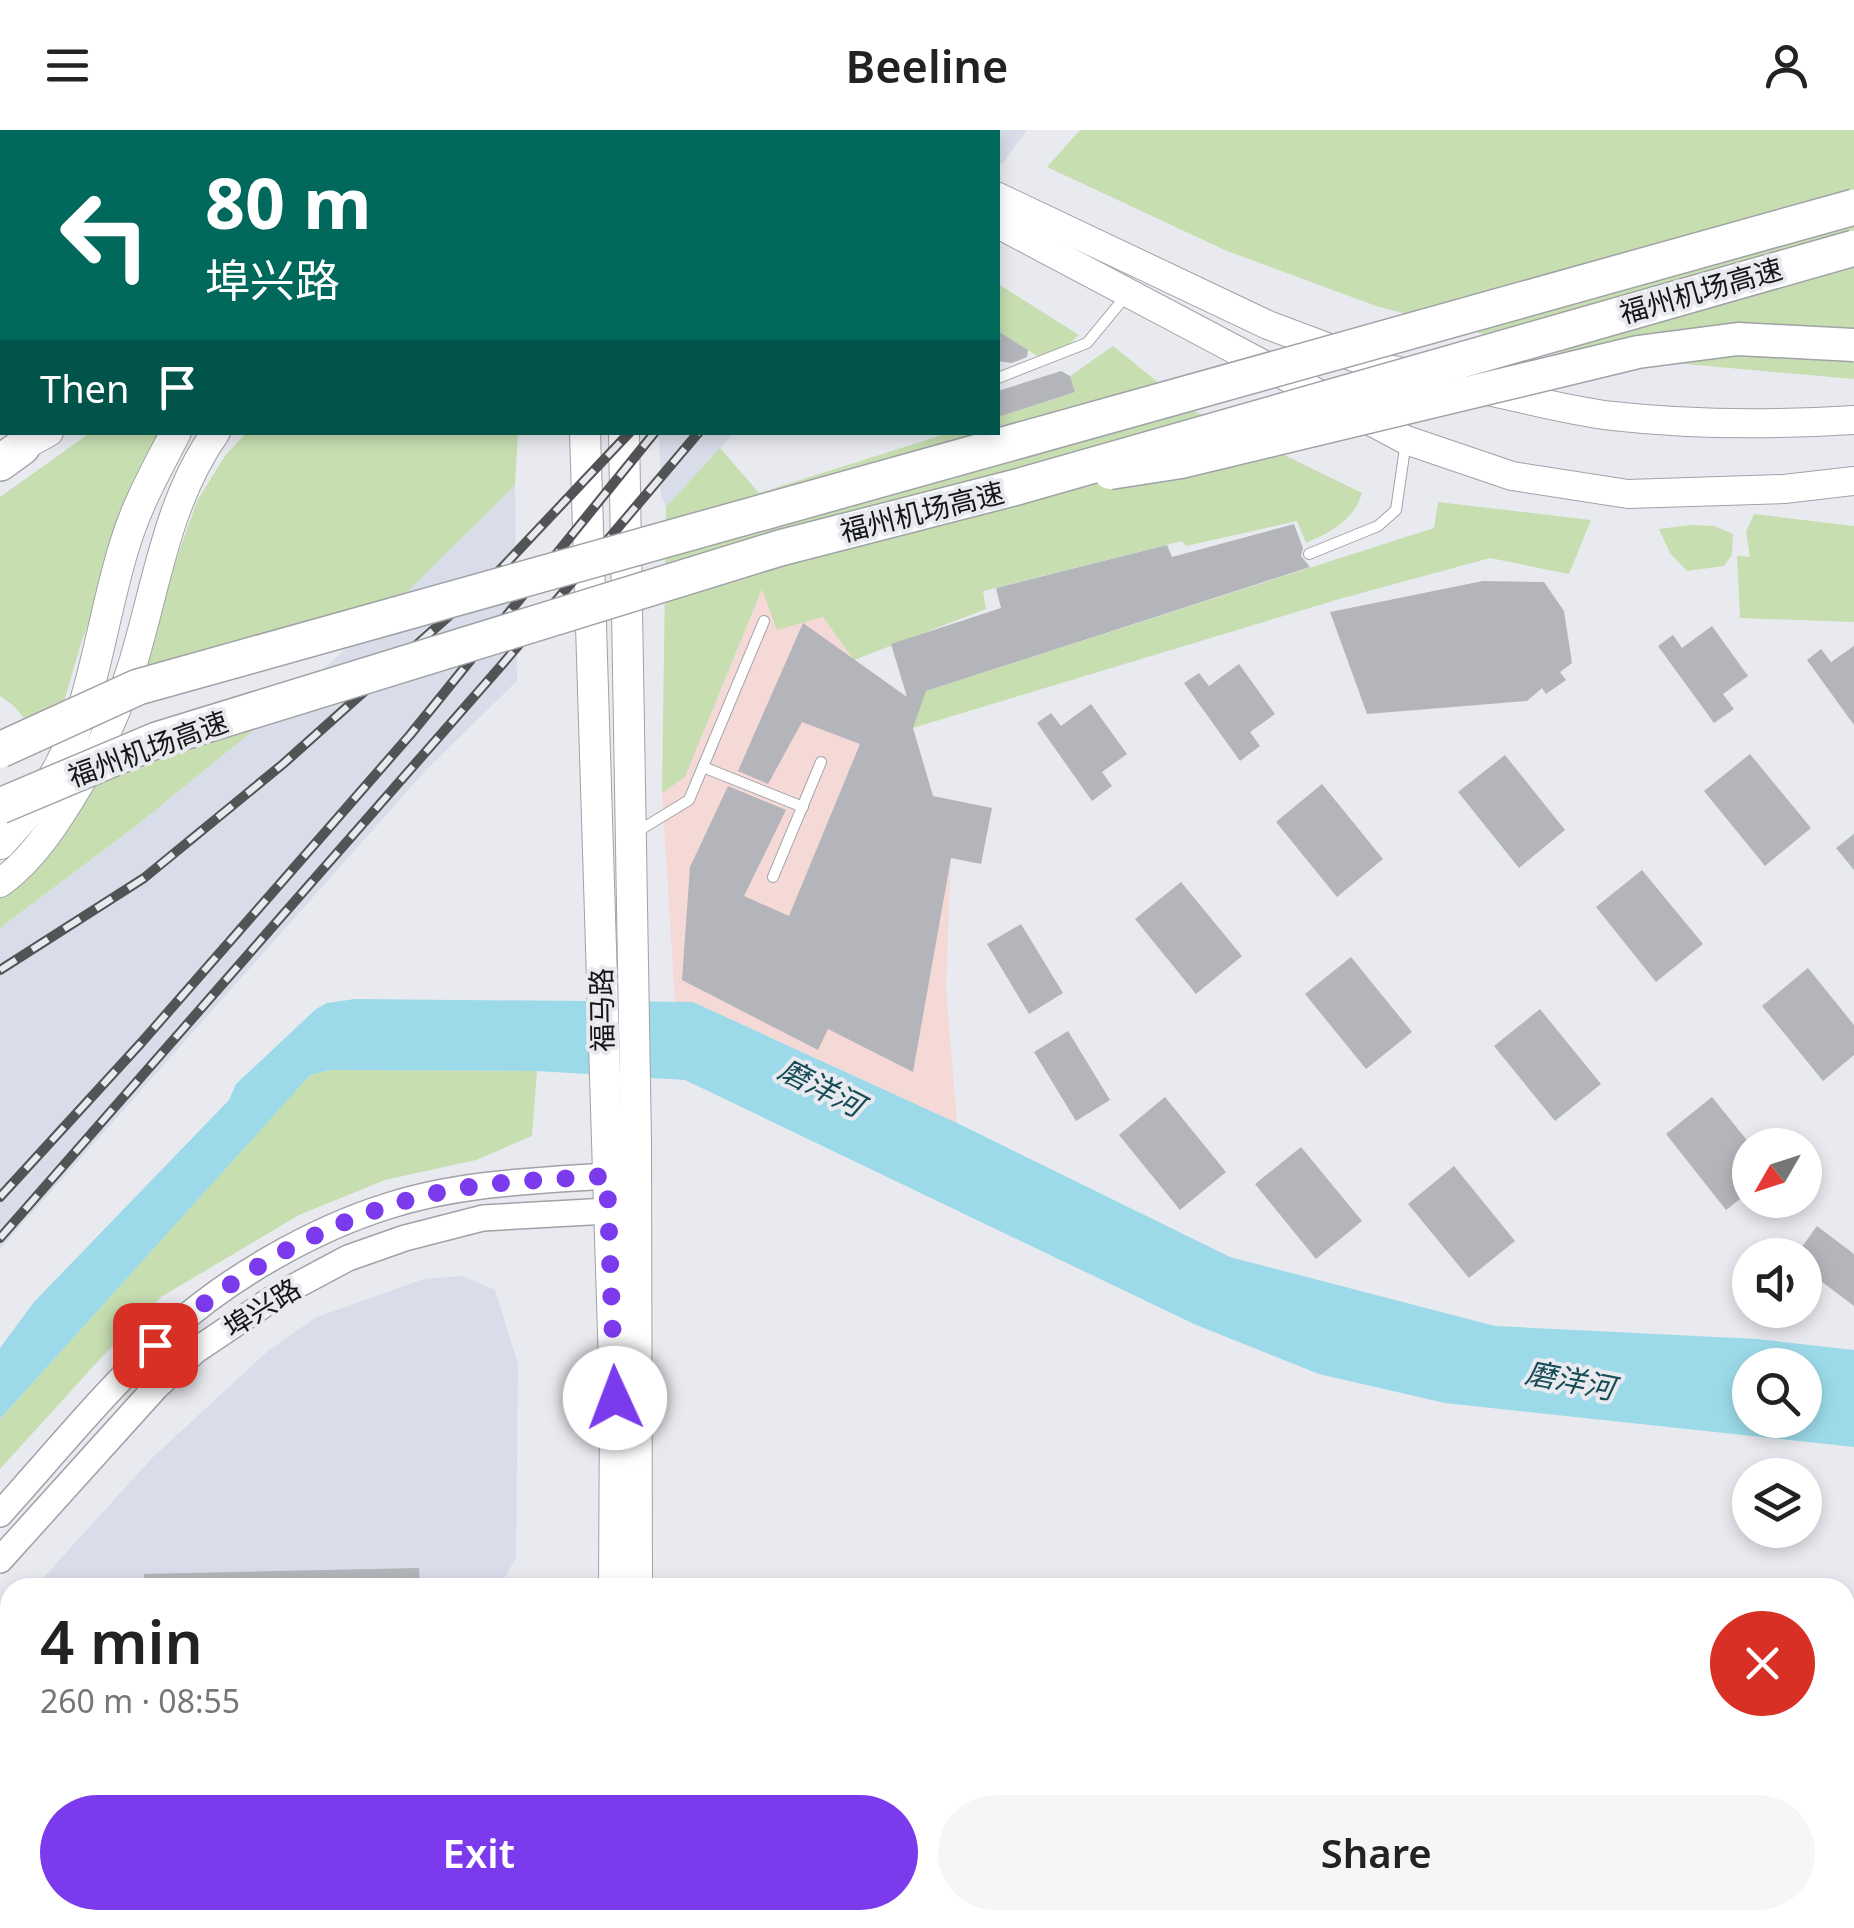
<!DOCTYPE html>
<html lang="en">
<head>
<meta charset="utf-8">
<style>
	:root { --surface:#fff; --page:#f6f6f6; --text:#222; --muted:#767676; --accent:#7c3aed }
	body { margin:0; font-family:"Noto Sans","Noto Sans SC",sans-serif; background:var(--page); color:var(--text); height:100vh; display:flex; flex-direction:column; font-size:38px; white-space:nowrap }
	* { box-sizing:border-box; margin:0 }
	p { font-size:32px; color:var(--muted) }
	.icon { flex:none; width:55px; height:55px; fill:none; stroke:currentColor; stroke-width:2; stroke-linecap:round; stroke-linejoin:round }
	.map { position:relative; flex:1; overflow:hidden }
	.panel { position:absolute; left:0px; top:1448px; width:1855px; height:352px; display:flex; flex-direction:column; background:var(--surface); border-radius:30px 30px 0 0; box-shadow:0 5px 15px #0003 }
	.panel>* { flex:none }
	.top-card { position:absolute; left:0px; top:0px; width:1000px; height:305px; box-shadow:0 5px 15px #0003; background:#00695c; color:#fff; overflow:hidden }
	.needle { width:65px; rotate:231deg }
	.tools { position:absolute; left:1732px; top:998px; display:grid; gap:20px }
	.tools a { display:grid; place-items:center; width:90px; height:90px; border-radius:50%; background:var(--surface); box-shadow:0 5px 15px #0003; font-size:50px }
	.pin { position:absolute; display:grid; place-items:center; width:85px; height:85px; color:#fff; margin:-42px; border-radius:20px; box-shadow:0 5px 15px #0006 }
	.me { position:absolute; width:110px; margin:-55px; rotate:358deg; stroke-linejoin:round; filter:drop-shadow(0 0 8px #0008) }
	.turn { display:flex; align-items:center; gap:35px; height:210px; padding:0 40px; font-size:45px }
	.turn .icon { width:130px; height:130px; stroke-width:2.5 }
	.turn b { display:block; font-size:70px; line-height:85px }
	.then { display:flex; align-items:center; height:95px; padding:0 40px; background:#0003; gap:20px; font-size:38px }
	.round { display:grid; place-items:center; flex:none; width:105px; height:105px; border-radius:52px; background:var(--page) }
	.summary { display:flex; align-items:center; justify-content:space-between; height:170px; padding:0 40px }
	h1 { font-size:60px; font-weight:600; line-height:75px }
	.primary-button { display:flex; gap:20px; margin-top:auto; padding:20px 40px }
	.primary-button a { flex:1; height:115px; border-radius:60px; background:var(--accent); color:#fff; font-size:40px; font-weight:600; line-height:115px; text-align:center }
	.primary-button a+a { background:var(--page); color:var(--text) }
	header { display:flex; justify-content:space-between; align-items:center; height:130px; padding:0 40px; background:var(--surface); font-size:45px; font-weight:600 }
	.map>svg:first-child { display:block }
</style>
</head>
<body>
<header><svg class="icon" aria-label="menu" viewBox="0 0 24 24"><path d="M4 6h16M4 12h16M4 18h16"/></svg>Beeline<svg class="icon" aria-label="person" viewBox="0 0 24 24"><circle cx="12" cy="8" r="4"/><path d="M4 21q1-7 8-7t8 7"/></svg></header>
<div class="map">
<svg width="1854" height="1798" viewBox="0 0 1854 1798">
	<rect width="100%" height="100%" fill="#e8eaef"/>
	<g fill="#d8dde9">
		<path d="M939 0H1027L1002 34 998 32V2Z"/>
		<path d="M659 303V302L734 303 666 377 661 365Z"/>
		<path d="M515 355 517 551 427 639 0 1119V798L137 695 270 587 390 479Z"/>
		<path d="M463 1146 495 1160 518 1234 516 1428 499 1457 34 1458 152 1328 269 1220 317 1187 424 1149Z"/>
		<path d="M10 1484V1790H463V1798H0V1495Z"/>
	</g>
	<path fill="#f4d9d7" d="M763 457 823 487 855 530 920 577 913 599 951 728 946 858 957 993 693 872 675 873 662 663 685 647Z"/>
	<g fill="#c7deb1">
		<path d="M1080 0H1854V249L1552 222 1376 176 1227 121 1047 37Z"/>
		<path d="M998 154 1079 205 1060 222 1039 227 998 201Z"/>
		<path d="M1113 216 1194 281 1362 363C1353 391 1333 401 1306 413L1297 391 1186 416 1182 411 983 461 986 479 854 530 823 487 777 500 762 459 685 647 662 663 666 377 720 318 759 363 949 303 998 302V287L1075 262 1070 246Z"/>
		<path d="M162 302 81 513 64 572 31 597 14 576 0 566V367L90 303Z"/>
		<path d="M246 303H518L515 355 390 479 137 541 197 371 225 326Z"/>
		<path d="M1438 372 1591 390 1569 444 1490 428 1343 468 913 598 920 577 907 567 1434 398Z"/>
		<path d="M1754 384 1854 396V492L1740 488 1737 426 1750 427 1746 402Z"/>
		<path d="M1690 395 1714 396 1733 404 1732 425 1724 436 1687 441 1670 423 1659 399Z"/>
		<path d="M270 587 137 695 0 798V754L91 646Z"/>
		<path d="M330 940 537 941 532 1006 476 1030 385 1050 299 1085 161 1167 99 1230 0 1339V1289L303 952 310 945Z"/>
	</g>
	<path fill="#9cdae9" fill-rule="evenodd" d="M355 869 693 872 957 993 1230 1127 1495 1196 1757 1209 1854 1220V1317L1445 1273 1319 1244 1194 1194 685 950 537 941 330 940 310 945 0 1289V1218L34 1172 229 970 236 954 316 879 327 873ZM1750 1235H1805V1290H1750Z"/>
	<g fill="#b3b5ba">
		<path d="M998 201 1028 220 1027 227 1012 233 998 231Z"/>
		<path d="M1061 241 1070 246 1075 262 998 287V261Z"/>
		<path d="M1294 394 1303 418 1301 426 1310 437 926 561 913 598 933 666 992 678 981 734 951 728 913 942 828 899 818 920 682 850 690 737 728 656 786 680 744 766 789 786 860 614 802 592 768 654 738 641 803 493 907 567 891 514 1001 478 996 458 1167 415 1172 427Z"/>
		<path d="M1483 451 1544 452 1564 481 1572 533 1560 542 1566 550 1546 564 1542 558 1527 571 1367 584 1330 482Z"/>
		<path d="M1712 496 1748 546 1723 564 1734 579 1714 593 1658 516 1673 505 1682 518Z"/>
		<path d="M1854 516V595L1807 530 1821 519 1831 532Z"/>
		<path d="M1239 534 1275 584 1250 602 1260 616 1240 631 1184 553 1199 543 1209 556Z"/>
		<path d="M1091 574 1127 624 1102 642 1112 656 1092 671 1037 593 1051 583 1061 596Z"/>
		<path d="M1750 624 1811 698 1765 736 1704 661Z"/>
		<path d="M1505 625 1565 700 1519 738 1458 662Z"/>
		<path d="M1322 654 1383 729 1337 767 1276 692Z"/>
		<path d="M1854 704V740L1836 718Z"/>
		<path d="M1642 740 1703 814 1656 852 1596 777Z"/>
		<path d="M1181 752 1242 826 1196 864 1135 789Z"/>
		<path d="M1021 794 1063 863 1029 884 987 814Z"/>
		<path d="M1351 827 1412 902 1366 939 1305 864Z"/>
		<path d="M1808 838 1854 895V925L1823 951 1762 876Z"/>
		<path d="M1540 879 1601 954 1555 991 1494 916Z"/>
		<path d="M1068 901 1110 970 1076 991 1034 922Z"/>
		<path d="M1165 967 1226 1042 1180 1080 1119 1005Z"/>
		<path d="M1712 967 1750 1014V1061L1726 1080 1666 1004Z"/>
		<path d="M1301 1017 1362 1091 1316 1129 1255 1054Z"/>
		<path d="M1454 1036 1515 1111 1469 1148 1408 1074Z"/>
		<path d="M1817 1096 1854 1124V1176L1805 1139V1125H1796Z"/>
		<path d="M419 1438 420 1458H144V1444Z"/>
	</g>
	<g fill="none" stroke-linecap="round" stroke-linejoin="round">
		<g stroke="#a0a2a7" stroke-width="12">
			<g id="service">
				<path d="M63 0 65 2"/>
				<path d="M436 0 440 2"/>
				<path d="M231 2 234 0"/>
				<path d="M998 248 1087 213 1125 167"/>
				<path d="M1309 424 1378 396 1396 380 1406 311"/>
				<path d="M703 637 803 677"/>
				<path d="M635 703 689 670 764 491"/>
				<path d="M773 747 821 632"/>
			</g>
		</g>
		<g stroke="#a0a2a7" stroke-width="22">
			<g id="minor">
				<path d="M0 169 2 170"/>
				<path d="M1028 1790 1055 1798"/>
			</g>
		</g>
		<g stroke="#a0a2a7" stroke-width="28">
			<g id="tertiary">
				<path d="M0 1384C56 1322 109 1256 171 1200 228 1148 314 1099 388 1076 459 1053 534 1051 607 1046"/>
				<path d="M0 1430 156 1257 195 1221 275 1167 348 1128 405 1108 483 1088 608 1081"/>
			</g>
		</g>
		<g stroke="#a0a2a7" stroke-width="30">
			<g id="secondary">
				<path d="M807 0 813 2"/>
				<path d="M858 0 863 2"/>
				<path d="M540 2 544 0"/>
				<path d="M998 67 1268 195 1383 238 1412 244"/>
				<path d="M998 94 1406 310 1512 346 1628 364 1784 359 1854 351"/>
				<path d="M1484 260C1526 269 1570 281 1613 286 1693 295 1774 295 1854 290"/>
				<path d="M6 326 49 302"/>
				<path d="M0 753C24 736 45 709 61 684 91 638 117 586 133 533 157 454 167 371 216 302"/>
			</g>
		</g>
		<g stroke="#a0a2a7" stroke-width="32">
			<g id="primary">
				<path d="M467 2 470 0"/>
				<path d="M501 2 505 0"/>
				<path d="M610 2V0"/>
				<path d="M649 2V0"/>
				<path d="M585 302 615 1268 614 1458"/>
				<path d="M624 302 636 1012 637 1458"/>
				<path d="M0 714C22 690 45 664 60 635 95 567 102 486 125 414 137 374 157 339 176 302"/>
				<path d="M612 1798V1790"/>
				<path d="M636 1798V1790"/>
			</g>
		</g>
		<g stroke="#a0a2a7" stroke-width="38">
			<path id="motorway" d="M0 333 22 317"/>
		</g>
		<use href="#service" stroke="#fff" stroke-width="10"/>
		<use href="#minor" stroke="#fff" stroke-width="20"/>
		<use href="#tertiary" stroke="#fff" stroke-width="25"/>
		<use href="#secondary" stroke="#fff" stroke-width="28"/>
		<use href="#primary" stroke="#fff" stroke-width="30"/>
		<use href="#motorway" stroke="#fff" stroke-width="35"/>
		<g stroke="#525355" stroke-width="10">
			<g id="rail">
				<path d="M894 2 896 0"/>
				<path d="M912 2 914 0"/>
				<path d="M947 2 949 0"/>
				<path d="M0 840 144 748 283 634 497 443 630 302"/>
				<path d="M0 1067 141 913 410 605 655 302"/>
				<path d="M0 1108 500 537 699 302"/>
			</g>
		</g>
		<use href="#rail" stroke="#e8eaef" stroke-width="6" stroke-dasharray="19" stroke-linecap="butt"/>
		<g stroke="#a0a2a7" stroke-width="35" stroke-linecap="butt">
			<path id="trunk-bridge" d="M1110 343 1181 332 1638 222 1738 209 1854 215"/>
		</g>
		<g stroke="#a0a2a7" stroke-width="38" stroke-linecap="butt">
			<g id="motorway-bridge">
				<path d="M0 620 138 557 1854 77"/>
				<path d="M0 676 157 610 780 418 1017 357 1854 118"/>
			</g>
		</g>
		<use href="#trunk-bridge" stroke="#fff" stroke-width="32"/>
		<use href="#motorway-bridge" stroke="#fff" stroke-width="35"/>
	</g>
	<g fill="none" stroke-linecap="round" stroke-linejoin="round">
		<path stroke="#7c3aed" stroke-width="18" stroke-dasharray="0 32.4" d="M155 1215C242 1134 357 1072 476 1056 519 1050 563 1049 607 1046L615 1268"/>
	</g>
	<g text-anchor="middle" stroke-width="8" stroke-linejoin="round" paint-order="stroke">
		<g font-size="28" fill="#151617" stroke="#e8eaef">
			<text transform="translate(1701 161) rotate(-16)" y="10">福州机场高速</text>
			<text transform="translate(922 382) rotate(-14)" y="10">福州机场高速</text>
			<text transform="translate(148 619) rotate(-20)" y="10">福州机场高速</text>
			<text transform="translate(602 880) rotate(-91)" y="10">福马路</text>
			<text transform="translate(262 1178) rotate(-32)" y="10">埠兴路</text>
		</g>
		<g font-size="30" font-style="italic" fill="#184d58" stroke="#e8eaef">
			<text transform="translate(821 958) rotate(27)" y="10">磨洋河</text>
			<text transform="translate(1570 1251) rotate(11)" y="10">磨洋河</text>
		</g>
	</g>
</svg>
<div class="tools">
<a><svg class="needle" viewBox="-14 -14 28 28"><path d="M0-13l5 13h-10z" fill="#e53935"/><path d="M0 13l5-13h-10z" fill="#767676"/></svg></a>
<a><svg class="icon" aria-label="sound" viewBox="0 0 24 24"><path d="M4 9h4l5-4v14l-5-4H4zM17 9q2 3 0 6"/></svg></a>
<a><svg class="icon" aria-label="search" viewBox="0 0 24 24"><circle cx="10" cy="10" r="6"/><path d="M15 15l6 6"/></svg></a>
<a><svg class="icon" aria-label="layers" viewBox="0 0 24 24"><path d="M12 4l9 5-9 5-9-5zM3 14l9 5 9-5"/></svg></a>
</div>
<div class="pin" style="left:155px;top:1215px;background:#d93025"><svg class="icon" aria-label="arrive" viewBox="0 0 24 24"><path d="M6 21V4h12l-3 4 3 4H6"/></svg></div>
<svg class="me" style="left:615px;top:1268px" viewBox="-20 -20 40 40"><circle r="19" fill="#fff"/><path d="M0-13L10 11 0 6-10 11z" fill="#7c3aed"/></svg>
<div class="top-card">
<div class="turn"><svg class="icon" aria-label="left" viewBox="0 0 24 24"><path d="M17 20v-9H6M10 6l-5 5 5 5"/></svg><div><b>80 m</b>埠兴路</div></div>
<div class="then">Then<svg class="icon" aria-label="arrive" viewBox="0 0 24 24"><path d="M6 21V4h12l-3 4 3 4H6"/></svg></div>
</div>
<section class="panel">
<div class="summary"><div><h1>4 min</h1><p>260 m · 08:55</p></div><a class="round" style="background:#d93025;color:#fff"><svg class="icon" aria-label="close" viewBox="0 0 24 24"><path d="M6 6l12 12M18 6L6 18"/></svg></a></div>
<div class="primary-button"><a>Exit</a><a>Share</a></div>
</section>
</div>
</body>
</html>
